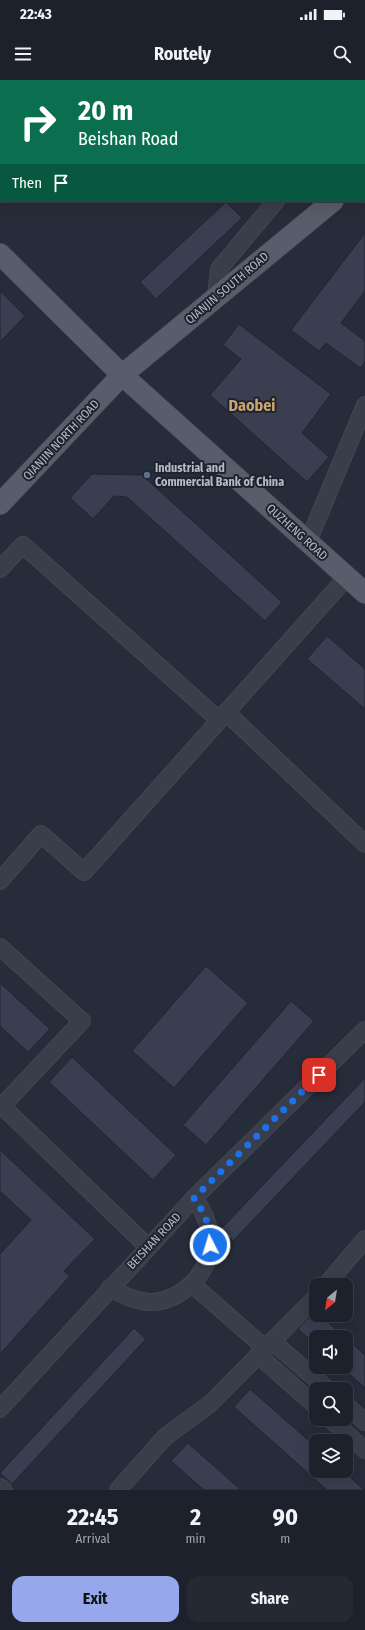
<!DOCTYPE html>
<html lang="en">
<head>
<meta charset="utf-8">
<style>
	:root { --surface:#1d212c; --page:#252934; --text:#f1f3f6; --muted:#a0a3a9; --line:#3b3e48; --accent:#96a8eb }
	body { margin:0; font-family:"Fira Sans Condensed",sans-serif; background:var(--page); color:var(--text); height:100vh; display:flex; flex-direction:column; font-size:15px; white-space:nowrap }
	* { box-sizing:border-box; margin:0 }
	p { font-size:13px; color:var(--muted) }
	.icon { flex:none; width:22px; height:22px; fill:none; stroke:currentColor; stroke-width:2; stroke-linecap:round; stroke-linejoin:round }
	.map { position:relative; height:1410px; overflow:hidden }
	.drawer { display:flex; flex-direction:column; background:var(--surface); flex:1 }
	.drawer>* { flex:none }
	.guide { position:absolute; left:0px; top:0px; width:365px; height:122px; box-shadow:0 4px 16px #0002,0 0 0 1px var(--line); background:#0b6e4f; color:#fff; overflow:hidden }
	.needle { width:26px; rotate:210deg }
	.tools { position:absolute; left:309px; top:1198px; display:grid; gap:8px }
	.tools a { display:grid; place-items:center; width:44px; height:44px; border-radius:8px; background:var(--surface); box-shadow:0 4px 16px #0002,0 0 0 1px var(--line); font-size:20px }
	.pin { position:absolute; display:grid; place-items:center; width:34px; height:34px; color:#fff; margin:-17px; border-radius:8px; box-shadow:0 2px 6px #0006 }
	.me { position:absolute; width:44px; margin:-22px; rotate:355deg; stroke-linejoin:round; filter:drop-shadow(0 0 3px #0008) }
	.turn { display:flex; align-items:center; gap:14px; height:84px; padding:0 12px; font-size:18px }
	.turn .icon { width:52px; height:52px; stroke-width:2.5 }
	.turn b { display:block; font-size:28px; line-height:34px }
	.then { display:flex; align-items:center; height:38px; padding:0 12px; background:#0003; gap:8px; font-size:15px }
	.eta { display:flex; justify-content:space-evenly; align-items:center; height:68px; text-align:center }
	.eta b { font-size:24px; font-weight:700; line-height:28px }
	.button { display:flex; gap:8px; margin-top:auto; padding:8px 12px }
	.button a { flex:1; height:46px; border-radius:12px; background:var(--accent); color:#111; font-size:16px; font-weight:700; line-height:46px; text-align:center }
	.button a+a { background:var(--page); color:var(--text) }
	.status { display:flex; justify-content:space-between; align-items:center; height:28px; padding:0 20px; background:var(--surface); direction:ltr }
	.status svg { height:11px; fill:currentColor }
	header { display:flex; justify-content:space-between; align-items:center; height:52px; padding:0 12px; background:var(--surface); font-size:18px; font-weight:700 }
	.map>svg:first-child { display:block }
</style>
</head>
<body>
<div class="status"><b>22:43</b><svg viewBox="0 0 49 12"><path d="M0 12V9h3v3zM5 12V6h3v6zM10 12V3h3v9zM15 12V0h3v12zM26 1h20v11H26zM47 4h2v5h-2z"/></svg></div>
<header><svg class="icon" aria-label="menu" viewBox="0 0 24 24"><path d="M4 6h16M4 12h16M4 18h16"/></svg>Routely<svg class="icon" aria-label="search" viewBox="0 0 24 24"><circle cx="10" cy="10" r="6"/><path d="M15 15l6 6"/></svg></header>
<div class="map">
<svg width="365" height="1410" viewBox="0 0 365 1410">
	<rect width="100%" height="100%" fill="#272c3a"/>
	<g fill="#393f50" stroke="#212532">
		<path d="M226 122 242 138 156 219 140 202Z"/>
		<path d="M365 153V211L341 243 365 261V282L360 288 326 263 319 271 291 250Z"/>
		<path d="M0 211 25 236 0 262Z"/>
		<path d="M239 244 331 314 302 353 329 377 307 402 210 315 241 279 223 265Z"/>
		<path d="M92 394 142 395 282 522 265 541 127 417 114 416 93 439 70 418Z"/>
		<path d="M327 556 365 589V629L307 579Z"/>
		<path d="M206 886 248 923 174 1008 132 971Z"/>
		<path d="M0 903 50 949 28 972 0 946Z"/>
		<path d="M291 921 314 941 206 1065 183 1045Z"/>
		<path d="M72 977 176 1075 153 1100 49 1002Z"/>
		<path d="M365 998V1022L233 1161 221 1149Z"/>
		<path d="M0 1070 95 1159 64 1191 70 1196 0 1274V1174L31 1140 0 1111Z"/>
		<path d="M315 1231 316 1235H320L344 1257H316V1265L298 1249Z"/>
		<path d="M134 1248 146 1259 12 1404 0 1393Z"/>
		<path d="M346 1258 365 1275V1308L346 1291Z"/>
		<path d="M250 1309 316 1367V1391H343L364 1410H327L234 1327Z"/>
		<path d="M188 1363 241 1410H204L171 1381Z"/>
	</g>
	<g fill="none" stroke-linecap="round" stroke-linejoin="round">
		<g stroke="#434754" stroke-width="18">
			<g id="minor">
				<path d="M217 1 218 0"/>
				<path d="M216 217 219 189 276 121"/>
				<path d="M308 462 365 325"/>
				<path d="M0 489 23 465 219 640"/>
				<path d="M226 632 365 764"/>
				<path d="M0 801 41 754 84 792 347 497"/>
				<path d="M0 867 82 941 0 1028"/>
				<path d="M2 1026 148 1167"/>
				<path d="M192 1204 265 1268"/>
				<path d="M326 1205 365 1159"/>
				<path d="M110 1208C122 1215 133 1220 147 1222 182 1224 216 1188 210 1154 208 1140 202 1129 194 1118"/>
				<path d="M272 1261 327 1309"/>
				<path d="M258 1275 316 1326"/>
				<path d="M346 1325 365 1342"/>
				<path d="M0 1329 194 1118 365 950"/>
				<path d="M330 1339 365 1370"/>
				<path d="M0 1407 4 1410"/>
				<path d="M118 1410 165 1357 211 1323 316 1217"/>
			</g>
		</g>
		<g stroke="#434754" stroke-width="22">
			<g id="major">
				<path d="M364 95 365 94"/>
				<path d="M0 174 122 295 365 513"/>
				<path d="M0 424 122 295 333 121"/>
			</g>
		</g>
		<use href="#minor" stroke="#3a3e4b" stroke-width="16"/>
		<use href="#major" stroke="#585d6b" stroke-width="21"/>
	</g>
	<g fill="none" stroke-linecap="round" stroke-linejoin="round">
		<path stroke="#1a73e8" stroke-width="7" stroke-dasharray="0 12.6" d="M210 1165C211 1146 204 1133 194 1118L319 995"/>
	</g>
	<circle fill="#5c6f8a" stroke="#1f2330" stroke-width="1.5" cx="147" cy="395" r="4"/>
	<g text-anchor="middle" stroke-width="4" stroke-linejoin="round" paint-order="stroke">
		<g font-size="12" fill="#b6b9c6" stroke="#1f2330">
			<text transform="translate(227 208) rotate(-40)" y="4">QIANJIN SOUTH ROAD</text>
			<text transform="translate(61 360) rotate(-47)" y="4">QIANJIN NORTH ROAD</text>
			<text transform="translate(297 452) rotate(42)" y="4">QUZHENG ROAD</text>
			<text transform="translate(154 1161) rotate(-47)" y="4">BEISHAN ROAD</text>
		</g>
		<g font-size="12" font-weight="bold" fill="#b6b9c6" stroke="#1f2330" text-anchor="start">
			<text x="155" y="392">Industrial and<tspan x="155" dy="14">Commercial Bank of China</tspan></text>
		</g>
		<g font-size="16" font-weight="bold" fill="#c7a570" stroke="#1f2330">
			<text x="252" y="331">Daobei</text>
		</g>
	</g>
</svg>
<div class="tools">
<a><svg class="needle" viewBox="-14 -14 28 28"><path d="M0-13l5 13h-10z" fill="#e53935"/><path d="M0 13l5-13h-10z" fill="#a0a3a9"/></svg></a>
<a><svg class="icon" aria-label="sound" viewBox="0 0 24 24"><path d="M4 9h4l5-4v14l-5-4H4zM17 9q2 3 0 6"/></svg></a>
<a><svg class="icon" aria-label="search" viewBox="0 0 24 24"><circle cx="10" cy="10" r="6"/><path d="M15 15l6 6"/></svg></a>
<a><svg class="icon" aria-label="layers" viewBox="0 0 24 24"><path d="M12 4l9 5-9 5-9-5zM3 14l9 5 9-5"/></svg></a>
</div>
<div class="pin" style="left:319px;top:995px;background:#d93025"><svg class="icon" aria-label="arrive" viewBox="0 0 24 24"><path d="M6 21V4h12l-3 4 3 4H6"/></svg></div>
<svg class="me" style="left:210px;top:1165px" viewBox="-20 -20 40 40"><circle r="17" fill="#1a73e8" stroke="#fff" stroke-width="3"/><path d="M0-11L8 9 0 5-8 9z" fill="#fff"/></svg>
<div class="guide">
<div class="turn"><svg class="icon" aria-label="right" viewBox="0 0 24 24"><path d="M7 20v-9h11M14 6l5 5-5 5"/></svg><div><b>20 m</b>Beishan Road</div></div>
<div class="then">Then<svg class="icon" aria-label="arrive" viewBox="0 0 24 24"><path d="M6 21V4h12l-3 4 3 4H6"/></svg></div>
</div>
</div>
<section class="drawer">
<div class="eta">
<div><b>22:45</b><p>Arrival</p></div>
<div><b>2</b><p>min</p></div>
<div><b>90</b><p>m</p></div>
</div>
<div class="button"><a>Exit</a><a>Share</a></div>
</section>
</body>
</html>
